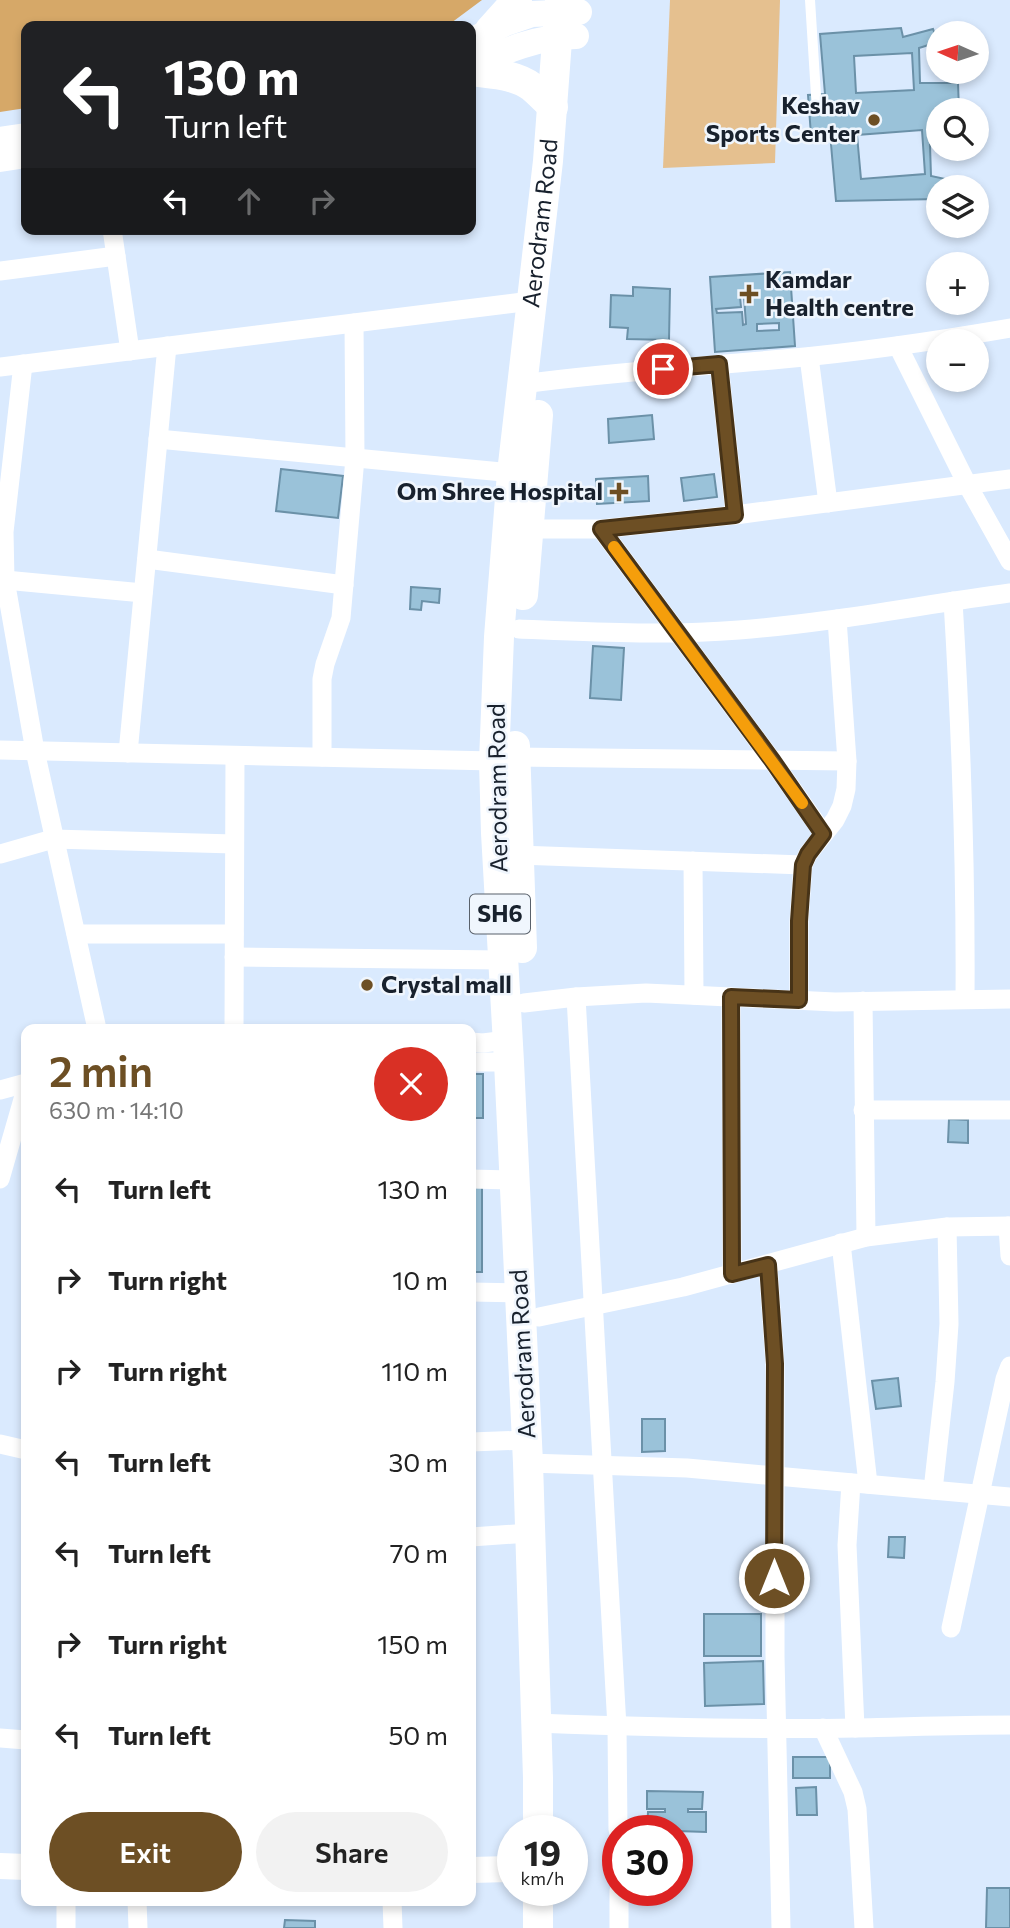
<!DOCTYPE html>
<html lang="en">
<head>
<meta charset="utf-8">
<style>
	:root { --surface:#fff; --page:#f2f2f2; --text:#222; --muted:#767676; --accent:#6d4f24 }
	body { margin:0; font-family:Commissioner,sans-serif; background:var(--page); color:var(--text); height:100vh; display:flex; flex-direction:column; font-size:26px; white-space:nowrap }
	* { box-sizing:border-box; margin:0 }
	p { font-size:23px; color:var(--muted) }
	.icon { flex:none; width:38px; height:38px; fill:none; stroke:currentColor; stroke-width:2; stroke-linecap:round; stroke-linejoin:round }
	.map { position:relative; flex:1; overflow:hidden }
	.sheet { position:absolute; left:21px; top:1024px; width:455px; height:882px; display:flex; flex-direction:column; background:var(--surface); border-radius:14px; box-shadow:0 4px 10px #0003 }
	.sheet>* { flex:none }
	.hud { position:absolute; left:21px; top:21px; width:455px; height:214px; border-radius:14px; box-shadow:0 4px 10px #0003; background:#202124; color:#fff; overflow:hidden }
	.needle { width:46px; rotate:273deg }
	.tools { position:absolute; left:926px; top:21px; display:grid; gap:14px }
	.tools a { display:grid; place-items:center; width:63px; height:63px; border-radius:50%; background:var(--surface); box-shadow:0 4px 10px #0003; font-size:35px }
	.speed { position:absolute; left:497px; top:1815px; display:flex; gap:14px; font-size:35px; font-weight:700; text-align:center }
	.speed>* { display:grid; place-content:center; width:91px; height:91px; border-radius:50%; background:var(--surface); box-shadow:0 4px 10px #0003; line-height:1 }
	.speed small { font-size:18px; font-weight:400 }
	.speed .limit { border:10px solid #d22; background:#fff; color:#111 }
	.pin { position:absolute; display:grid; place-items:center; width:60px; height:60px; color:#fff; margin:-30px; border:4px solid #fff; border-radius:50%; box-shadow:0 2px 7px #0007 }
	.me { position:absolute; width:77px; margin:-38px; rotate:0deg; stroke-linejoin:round; filter:drop-shadow(0 0 5px #0008) }
	.turn { display:flex; align-items:center; gap:24px; height:147px; padding:0 28px; font-size:32px }
	.turn .icon { width:91px; height:91px; stroke-width:2.5 }
	.turn b { display:block; font-size:49px; line-height:60px }
	.lanes { display:flex; align-items:center; height:66px; padding:0 28px; background:#0003; justify-content:center; gap:35px; direction:ltr }
	.lanes .off { opacity:.35 }
	.round { display:grid; place-items:center; flex:none; width:74px; height:74px; border-radius:37px; background:var(--page) }
	.overview { display:flex; align-items:center; justify-content:space-between; height:119px; padding:0 28px }
	h1 { font-size:42px; font-weight:600; line-height:52px; color:var(--accent) }
	.primary-button { display:flex; gap:14px; margin-top:auto; padding:14px 28px }
	.primary-button a { flex:1; height:80px; border-radius:42px; background:var(--accent); color:#fff; font-size:28px; font-weight:600; line-height:80px; text-align:center }
	.primary-button a+a { background:var(--page); color:var(--text) }
	ul { padding:0; list-style:none }
	li { display:flex; align-items:center; gap:21px; height:91px; padding:0 28px }
	li div { flex:1 }
	li b { display:block; font-size:26px }
	li em { font-style:normal }
	.map>svg:first-child { display:block }
</style>
</head>
<body>
<div class="map">
<svg width="1010" height="1928" viewBox="0 0 1010 1928">
	<rect width="100%" height="100%" fill="#daeafe"/>
	<path fill="#e5c08f" d="M670 0H780L775 163 663 168Z"/>
	<path fill="#d6a868" d="M0 0H482L447 26H26V108L0 112Z"/>
	<g fill="#9ac2d9" stroke="#6b91a8" stroke-width="2" fill-rule="evenodd">
		<path d="M901 28 903 37 933 29 938 42 919 48 920 83H958L959 110H938V145H930L931 176 950 180V187H938V199L836 201 830 133 811 135 808 95 825 94 820 34ZM912 53 914 90 856 93 854 56ZM922 130 925 174 861 179 857 135Z"/>
		<path d="M790 272 795 346 715 352 710 277ZM740 297H744L746 324 743 325 742 312 717 313 716 309 741 307ZM779 323V330L757 331V324Z"/>
		<path d="M633 287 670 289 669 340 627 339 628 328 610 327 611 295 633 296Z"/>
		<path d="M652 415 654 439 609 443 608 419Z"/>
		<path d="M281 469 343 476 338 518 276 511Z"/>
		<path d="M714 474 717 497 684 501 681 478Z"/>
		<path d="M648 476 649 501 597 504 596 479Z"/>
		<path d="M411 587 440 589 439 603 422 601 421 610 410 609Z"/>
		<path d="M593 646 624 648 621 700 590 698Z"/>
		<rect x="471" y="1074" width="12" height="44"/>
		<path d="M949 1119 968 1120V1143L948 1142Z"/>
		<path d="M471 1181 482 1182V1272H471Z"/>
		<path d="M898 1378 901 1406 876 1409 872 1381Z"/>
		<path d="M642 1419H665V1451L642 1452Z"/>
		<path d="M889 1537H905L904 1558 888 1557Z"/>
		<rect x="704" y="1614" width="57" height="42"/>
		<path d="M763 1661 764 1704 705 1706 704 1663Z"/>
		<rect x="793" y="1757" width="37" height="21"/>
		<path d="M816 1787 817 1815H797L796 1788Z"/>
		<path d="M647 1791 703 1792 702 1809H688V1812H706V1832L647 1830 648 1812H665V1809H647Z"/>
		<path d="M987 1888H1010V1928H986Z"/>
		<path d="M285 1920 315 1921V1928H284Z"/>
	</g>
	<g fill="none" stroke-linecap="round" stroke-linejoin="round">
		<path stroke="#fff" stroke-width="10" d="M810 0 817 111"/>
		<g stroke="#fff" stroke-width="19">
			<path d="M112 229 130 351"/>
			<path d="M0 271 116 256"/>
			<path d="M898 346 967 484 1010 561"/>
			<path d="M809 357 828 503"/>
			<path d="M23 364 4 532 5 580 35 751 97 1029"/>
			<path d="M719 364 735 515"/>
			<path d="M0 367 531 301"/>
			<path d="M522 384C609 372 696 367 783 359 859 352 935 341 1010 328"/>
			<path d="M158 439 512 473"/>
			<path d="M529 529H601L735 515 1010 479"/>
			<path d="M601 529 772 760 823 833"/>
			<path d="M147 559 344 585"/>
			<path d="M5 580 143 593"/>
			<path d="M953 601C961 733 966 866 965 998"/>
			<path d="M519 629C592 632 666 636 739 630 830 623 920 605 1010 593"/>
			<path d="M0 750 494 761"/>
			<path d="M128 753 167 346"/>
			<path d="M322 757V679L325 664 341 618 355 458 354 323"/>
			<path d="M514 757 847 761"/>
			<path d="M0 854 53 839 234 844"/>
			<path d="M518 855 803 865"/>
			<path d="M693 861 694 995"/>
			<path d="M76 934H234"/>
			<path d="M234 957 502 960"/>
			<path d="M576 997 617 1727 618 1830"/>
			<path d="M731 997 732 1274"/>
			<path d="M799 1000V921L803 865 808 854 835 820 842 806 846 789 847 761 837 619"/>
			<path d="M863 1001 866 1237"/>
			<path d="M524 1003 576 997 646 993 835 1002 1010 999"/>
			<path d="M234 1029 235 756"/>
			<path d="M471 1042 483 1043 507 1040"/>
			<path d="M471 1062H509"/>
			<path d="M0 1090 26 1083"/>
			<path d="M863 1110H1010"/>
			<path d="M0 1179 26 1089"/>
			<path d="M471 1179 514 1180"/>
			<path d="M1008 1226 1010 1256"/>
			<path d="M841 1243 868 1484"/>
			<path d="M768 1265 775 1364V1656L781 1928"/>
			<path d="M471 1292 520 1293"/>
			<path d="M539 1317 683 1287 866 1237 947 1227 1010 1226"/>
			<path d="M471 1442 526 1440"/>
			<path d="M0 1444 26 1450"/>
			<path d="M528 1463 687 1468 1010 1497"/>
			<path d="M851 1483 847 1545 855 1728"/>
			<path d="M933 1490 945 1382 949 1324 947 1227"/>
			<path d="M471 1537 529 1533"/>
			<path d="M951 1628 1005 1379 1010 1366"/>
			<path d="M536 1723C643 1727 749 1730 856 1728 907 1727 958 1725 1010 1725"/>
			<path d="M823 1728 853 1792 857 1809 864 1928"/>
			<path d="M0 1738 26 1740"/>
			<path d="M619 1890V1928"/>
			<path d="M66 1900V1928"/>
			<path d="M137 1900 138 1928"/>
			<path d="M392 1900 393 1928"/>
		</g>
		<g stroke="#fff" stroke-width="26">
			<path d="M471 41 506 23 532 14 579 12"/>
			<path d="M471 67C505 50 537 37 576 36"/>
			<path d="M0 140 26 136"/>
			<path d="M0 159 26 155"/>
			<path d="M0 1866 26 1867"/>
			<path d="M471 1870 513 1869"/>
		</g>
		<g stroke="#fff" stroke-width="30">
			<path d="M490 30 517 0"/>
			<path d="M471 71C491 74 515 74 532 87 539 93 546 100 553 107"/>
			<path d="M523 595 538 415"/>
			<path d="M515 746 522 948"/>
			<path id="s1" d="M538 1830V1778L528 1463 509 1062 496 833 494 761 499 637 512 473 548 161 560 0"/>
			<path d="M538 1928V1890"/>
		</g>
	</g>
	<g fill="none" stroke-linecap="round" stroke-linejoin="round">
		<g stroke="#473317" stroke-width="18">
			<path id="route" d="M663 369 719 364 735 515 601 529 772 760 823 834 808 854 803 865 799 921V1000L731 997 732 1274 768 1265 775 1364 774 1578"/>
		</g>
		<use href="#route" stroke="#6d4f24" stroke-width="12"/>
		<path stroke="#f59e0b" stroke-width="12" d="M614 547 802 803"/>
	</g>
	<g fill="#6d4f24" stroke="#f0f6fd" stroke-width="2.5">
		<circle cx="874" cy="120" r="7"/>
		<path d="M745.5 283.5h7v7h7v7h-7v7h-7v-7h-7v-7h7z"/>
		<path d="M615.5 481.5h7v7h7v7h-7v7h-7v-7h-7v-7h7z"/>
		<circle cx="367" cy="985" r="7"/>
	</g>
	<g text-anchor="middle" stroke-width="5" stroke-linejoin="round" paint-order="stroke">
		<rect fill="#f0f6fd" stroke="#59616b" stroke-width="2" x="470" y="894.5" width="60" height="39" rx="5"/>
		<g font-size="23" font-weight="bold" fill="#18212d">
			<text x="500" y="922">SH6</text>
		</g>
		<g font-size="24" font-weight="bold" fill="#18212d" stroke="#f0f6fd" text-anchor="end">
			<text x="860" y="114">Keshav<tspan x="860" dy="28">Sports Center</tspan></text>
			<text x="765" y="288" text-anchor="start">Kamdar<tspan x="765" dy="28">Health centre</tspan></text>
			<text x="603" y="500">Om Shree Hospital</text>
			<text x="381" y="993" text-anchor="start">Crystal mall</text>
		</g>
		<g font-size="24" fill="#18212d" stroke="#f0f6fd">
			<text dy="8" stroke="none"><textPath href="#s1" startOffset="1610">Aerodram Road</textPath></text>
			<text transform="translate(498 788) rotate(-91)" y="8">Aerodram Road</text>
			<text transform="translate(523 1354) rotate(-93)" y="8">Aerodram Road</text>
		</g>
	</g>
</svg>
<div class="tools">
<a><svg class="needle" viewBox="-14 -14 28 28"><path d="M0-13l5 13h-10z" fill="#e53935"/><path d="M0 13l5-13h-10z" fill="#767676"/></svg></a>
<a><svg class="icon" aria-label="search" viewBox="0 0 24 24"><circle cx="10" cy="10" r="6"/><path d="M15 15l6 6"/></svg></a>
<a><svg class="icon" aria-label="layers" viewBox="0 0 24 24"><path d="M12 4l9 5-9 5-9-5zM3 14l9 5 9-5"/></svg></a>
<a>+</a>
<a>−</a>
</div>
<div class="speed"><div>19<small>km/h</small></div><div class="limit">30</div></div>
<div class="pin" style="left:663px;top:369px;background:#d93025"><svg class="icon" aria-label="arrive" viewBox="0 0 24 24"><path d="M6 21V4h12l-3 4 3 4H6"/></svg></div>
<svg class="me" style="left:774px;top:1578px" viewBox="-20 -20 40 40"><circle r="17" fill="#6d4f24" stroke="#fff" stroke-width="3"/><path d="M0-11L8 9 0 5-8 9z" fill="#fff"/></svg>
<div class="hud">
<div class="turn"><svg class="icon" aria-label="left" viewBox="0 0 24 24"><path d="M17 20v-9H6M10 6l-5 5 5 5"/></svg><div><b>130 m</b>Turn left</div></div>
<div class="lanes"><svg class="icon" aria-label="left" viewBox="0 0 24 24"><path d="M17 20v-9H6M10 6l-5 5 5 5"/></svg><svg class="icon off" aria-label="ahead" viewBox="0 0 24 24"><path d="M12 20V5M6 11l6-6 6 6"/></svg><svg class="icon off" aria-label="right" viewBox="0 0 24 24"><path d="M7 20v-9h11M14 6l5 5-5 5"/></svg></div>
</div>
<section class="sheet">
<div class="overview"><div><h1>2 min</h1><p>630 m · 14:10</p></div><a class="round" style="background:#d93025;color:#fff"><svg class="icon" aria-label="close" viewBox="0 0 24 24"><path d="M6 6l12 12M18 6L6 18"/></svg></a></div>
<ul>
<li><svg class="icon" aria-label="left" viewBox="0 0 24 24"><path d="M17 20v-9H6M10 6l-5 5 5 5"/></svg><div><b>Turn left</b></div><em>130 m</em></li>
<li><svg class="icon" aria-label="right" viewBox="0 0 24 24"><path d="M7 20v-9h11M14 6l5 5-5 5"/></svg><div><b>Turn right</b></div><em>10 m</em></li>
<li><svg class="icon" aria-label="right" viewBox="0 0 24 24"><path d="M7 20v-9h11M14 6l5 5-5 5"/></svg><div><b>Turn right</b></div><em>110 m</em></li>
<li><svg class="icon" aria-label="left" viewBox="0 0 24 24"><path d="M17 20v-9H6M10 6l-5 5 5 5"/></svg><div><b>Turn left</b></div><em>30 m</em></li>
<li><svg class="icon" aria-label="left" viewBox="0 0 24 24"><path d="M17 20v-9H6M10 6l-5 5 5 5"/></svg><div><b>Turn left</b></div><em>70 m</em></li>
<li><svg class="icon" aria-label="right" viewBox="0 0 24 24"><path d="M7 20v-9h11M14 6l5 5-5 5"/></svg><div><b>Turn right</b></div><em>150 m</em></li>
<li><svg class="icon" aria-label="left" viewBox="0 0 24 24"><path d="M17 20v-9H6M10 6l-5 5 5 5"/></svg><div><b>Turn left</b></div><em>50 m</em></li>
</ul>
<div class="primary-button"><a>Exit</a><a>Share</a></div>
</section>
</div>
</body>
</html>
